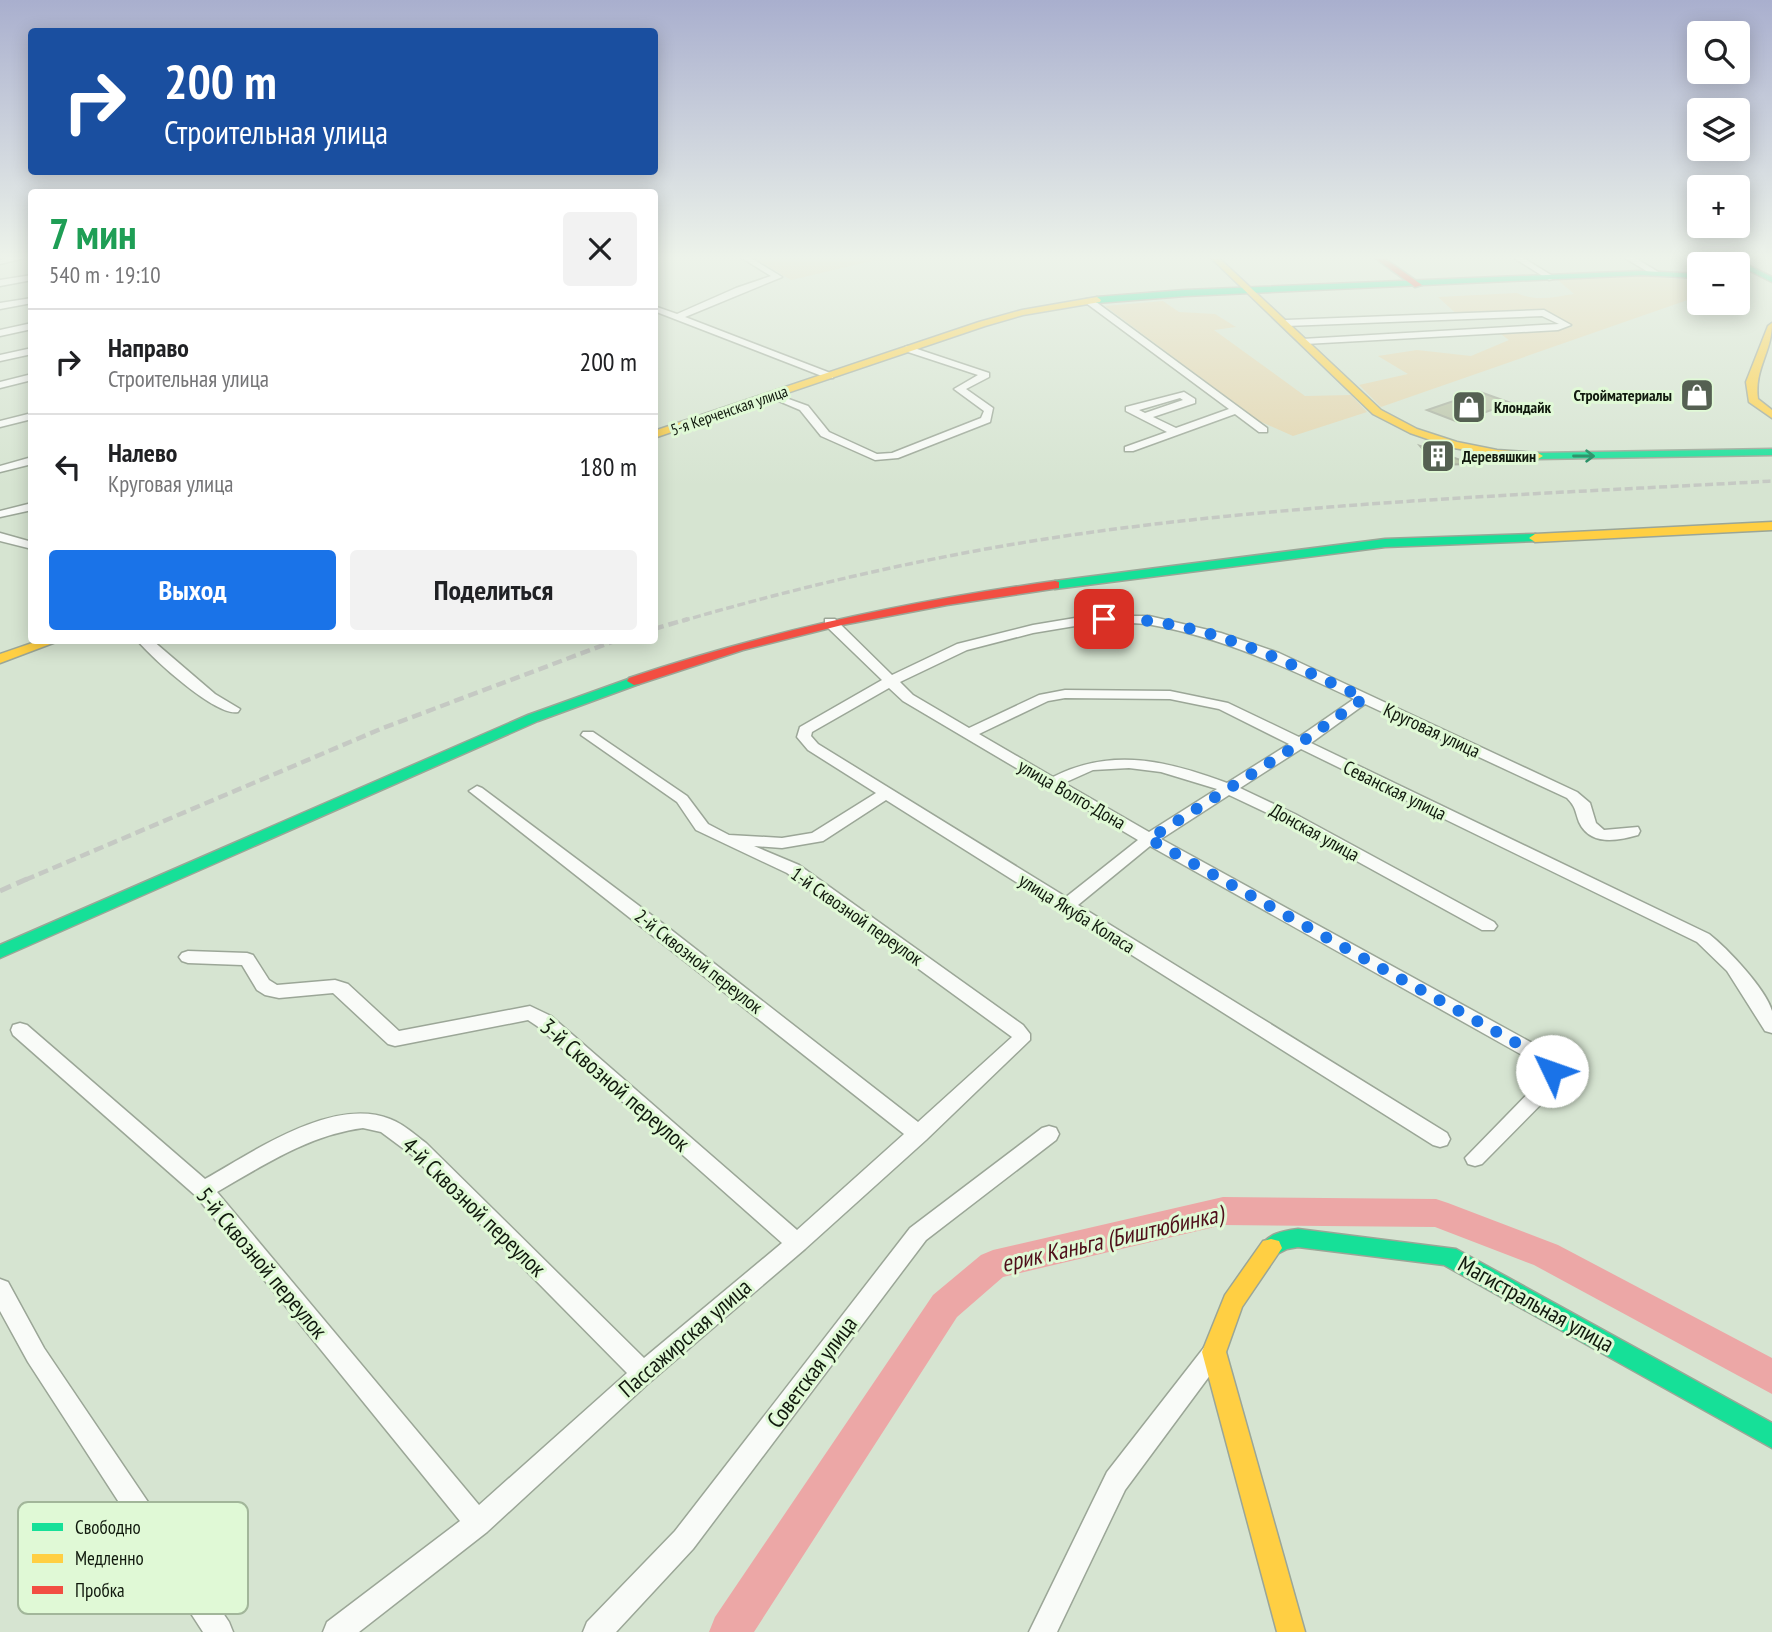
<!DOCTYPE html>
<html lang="ru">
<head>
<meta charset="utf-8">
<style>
	:root { --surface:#fff; --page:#f2f2f2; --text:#202124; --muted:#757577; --line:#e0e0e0; --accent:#1a73e8 }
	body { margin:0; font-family:"PT Sans Narrow",sans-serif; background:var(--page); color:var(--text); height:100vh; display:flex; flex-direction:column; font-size:26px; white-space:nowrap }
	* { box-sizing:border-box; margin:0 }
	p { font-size:23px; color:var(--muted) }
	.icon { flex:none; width:38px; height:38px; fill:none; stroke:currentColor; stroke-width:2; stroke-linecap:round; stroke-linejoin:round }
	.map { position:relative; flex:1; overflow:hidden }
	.sheet { position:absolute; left:28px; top:189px; width:630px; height:455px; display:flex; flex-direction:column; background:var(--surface); border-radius:7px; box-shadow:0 4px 18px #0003 }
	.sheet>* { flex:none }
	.banner { position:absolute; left:28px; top:28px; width:630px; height:147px; border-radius:7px; box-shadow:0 4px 18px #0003; background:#1a4fa0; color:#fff; overflow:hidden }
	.tools { position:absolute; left:1687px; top:21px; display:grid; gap:14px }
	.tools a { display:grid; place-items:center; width:63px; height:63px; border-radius:7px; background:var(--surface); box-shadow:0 4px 18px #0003; font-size:35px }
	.pin { position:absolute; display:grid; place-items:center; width:60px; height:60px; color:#fff; margin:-30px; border-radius:14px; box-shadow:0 4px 10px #0006 }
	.me { position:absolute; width:77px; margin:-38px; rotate:312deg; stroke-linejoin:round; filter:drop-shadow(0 0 5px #0008) }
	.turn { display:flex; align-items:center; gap:24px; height:147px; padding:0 21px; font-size:32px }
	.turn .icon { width:91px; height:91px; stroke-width:2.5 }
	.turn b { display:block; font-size:49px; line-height:60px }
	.round { display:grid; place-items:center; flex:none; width:74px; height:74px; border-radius:7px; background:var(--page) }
	.summary { display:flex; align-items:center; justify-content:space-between; height:119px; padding:0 21px }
	h1 { font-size:42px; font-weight:800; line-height:52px; color:#1e9e55 }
	.action { display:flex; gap:14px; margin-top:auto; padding:14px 21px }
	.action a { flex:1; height:80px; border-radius:7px; background:var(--accent); color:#fff; font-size:28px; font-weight:800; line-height:80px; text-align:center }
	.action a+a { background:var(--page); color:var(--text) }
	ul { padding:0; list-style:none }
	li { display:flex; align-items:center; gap:21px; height:105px; padding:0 21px; border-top:2px solid var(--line) }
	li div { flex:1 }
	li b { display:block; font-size:26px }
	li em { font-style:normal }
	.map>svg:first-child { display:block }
</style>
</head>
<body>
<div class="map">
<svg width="1772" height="1632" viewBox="0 0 1772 1632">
	<rect width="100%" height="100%" fill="#d6e4d1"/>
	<g fill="#e3d5ae">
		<path d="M754 258H885L791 280Z"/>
		<path d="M1643 276 1699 281V296L1381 407 1359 385 1408 374 1378 356 1417 350 1471 356 1509 340 1498 332 1573 327 1552 313H1544L1462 319 1438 297 1517 293C1535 302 1555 297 1574 294L1558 280Z"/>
		<path d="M1163 301 1179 312 1215 314 1236 327 1214 330 1305 396 1351 395 1367 412 1293 436 1259 421 1105 306Z"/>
	</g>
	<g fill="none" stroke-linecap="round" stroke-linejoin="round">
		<path fill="#eca7a6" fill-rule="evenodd" d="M1223 1197 1436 1199 1448 1203 1558 1245 1772 1358V1394L1534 1265 1435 1227 1223 1225 1003 1277 957 1317 754 1632H709L715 1617 933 1295 981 1255 993 1250Z"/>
	</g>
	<g fill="#b8c2a6" stroke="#a6ad9d" stroke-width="2">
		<path d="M1480 392 1511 403 1458 422 1427 410Z"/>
		<path d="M1420 446 1469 463V464L1436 465Z"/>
	</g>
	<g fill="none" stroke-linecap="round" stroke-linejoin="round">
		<g stroke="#9ba697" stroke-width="3">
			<g id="street">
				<path d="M9 258H24L0 264V260Z"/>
				<path d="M742 258H751L782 277 685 317 833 374V378H827L654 311V306L677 314 736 288 771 276Z"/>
				<path d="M1514 258H1523L1556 278 1549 280Z"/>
				<path d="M1625 258H1635L1660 273 1653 275Z"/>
				<path d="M32 275V280L0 286V280Z"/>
				<path d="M32 298V303L0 309V303Z"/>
				<path d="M1086 299H1092L1267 428V432H1259L1235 414 1133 451H1125V447L1167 432 1126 411V407L1184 392 1195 399V403L1153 417 1176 428 1229 409 1086 303ZM1180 398 1183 400 1145 413 1139 410Z"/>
				<path d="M1544 310 1571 325 1558 330 1305 344 1300 341 1302 339 1559 324 1542 316 1286 326 1282 323 1286 320Z"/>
				<path d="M32 323V329L0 336V330Z"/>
				<path d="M908 346 989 373V377L966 389 993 408 990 422 898 458 875 460 821 436 800 410 767 396 772 393 808 406 829 432 877 454 892 453 981 418 984 411 954 389 978 375 905 351V347Z"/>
				<path d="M32 348V354L0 361V355Z"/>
				<path d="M32 374V380L0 388V382Z"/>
				<path d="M32 413V419L0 427V421Z"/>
				<path d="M32 457V464L0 472V466Z"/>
				<path d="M32 503V510L0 517V511Z"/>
				<path d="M0 533 32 542V549L0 541Z"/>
				<path d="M1087 616H1149L1221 633 1279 653 1577 792 1590 803 1596 823 1604 830 1638 827 1640 831 1638 835C1617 841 1590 846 1579 822 1575 811 1576 807 1567 798L1365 704 1311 743 1709 934C1727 948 1766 989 1772 1011 1772 1017 1772 1026 1772 1033L1765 1031 1727 971 1697 942 1301 749 1240 788 1295 814 1494 922 1497 926 1494 930H1482L1284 821 1229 795 1161 839 1554 1055 1563 1071 1558 1087 1482 1164 1475 1166 1468 1164 1465 1158 1542 1079 1543 1071 1540 1065 1150 846 1078 905 1447 1133 1450 1139 1447 1145 1440 1147 1433 1145 886 800 823 841 782 848 754 846 799 865 1023 1025 1030 1034V1040L926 1140 805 1249 651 1381 487 1532 359 1632H323L327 1622 460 1521 196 1196 13 1035 11 1030 13 1025 20 1023 27 1025 205 1179C253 1152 333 1096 390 1119 404 1124 415 1135 426 1143L644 1358 782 1243 537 1026 528 1020 395 1046 388 1044 333 993 279 998 265 995 257 990 242 965 188 963 182 961 179 957 182 953 188 951 247 953 253 955 269 980 277 985 335 980 348 984 399 1031 530 1006 551 1016 797 1230 904 1134 469 791 477 786 482 788 670 929 918 1122 1012 1037 787 873 696 830 677 802 581 735 583 732H593L687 796 708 824 729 835 782 838 812 833 876 793 808 750 797 737 800 727 882 680 825 625V619H835L892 675 957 644 1033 625ZM1087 624C1108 624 1131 621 1152 625 1224 638 1288 668 1354 699L1299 737 1228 703 1170 691 1065 690 1039 695 969 728 913 695 900 682 967 650 1033 633ZM889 688 903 701 1138 840 1066 897 818 744 811 736 812 732ZM1065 698 1170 699 1219 709 1289 744 1227 783C1168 761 1112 747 1053 777L979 734 1048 701ZM1129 768 1161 772 1217 789 1149 832 1064 783 1093 770ZM363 1128 381 1132 412 1155 627 1373 479 1505 217 1192C264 1165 309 1135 363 1128Z"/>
				<path d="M137 640H152L215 694 240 709 238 712C216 717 152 658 137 640Z"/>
				<path d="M1049 1126 1056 1128 1059 1134 1056 1140 926 1240 693 1549 616 1632H583L587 1622 675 1531 910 1228 1042 1128Z"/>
				<path d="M0 1279 8 1282 44 1348 229 1622 233 1632H203L28 1362 0 1311Z"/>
				<path d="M1214 1341 1222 1345 1226 1352 1222 1359 1125 1490 1057 1632H1029L1107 1472 1206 1345Z"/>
			</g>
		</g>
		<g stroke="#9ba697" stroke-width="3">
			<g id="fast">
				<path d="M1724 258H1734L1772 277V282Z"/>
				<path d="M1642 271 1699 274V278L1642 275 1185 296 1097 303 1093 300 1097 297 1185 290Z"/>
				<path d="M1772 449V455L1538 459 1533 456 1538 453Z"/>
				<path d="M1535 534 1539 535V541L1385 547 1055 589 1049 585 1055 581 1385 539Z"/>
				<path d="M634 677 641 681 639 684 538 721 0 958V945L528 715Z"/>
				<path d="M1298 1229 1456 1249 1772 1423V1448L1444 1265 1298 1247 1287 1249 1271 1257 1263 1255 1260 1248C1268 1233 1283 1231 1298 1229Z"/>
			</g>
		</g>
		<g stroke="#9ba697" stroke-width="3">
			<g id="slow">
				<path d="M1211 258H1219L1381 410 1417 429 1457 442 1497 450 1538 453 1543 456 1538 459H1518L1454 448 1410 433 1373 414Z"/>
				<path d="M1097 297 1101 300 1100 302 1023 315 985 326 654 438V431L979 322 1022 310Z"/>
				<path d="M1772 323C1772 353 1754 368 1758 399L1772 410V418L1749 402 1746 382 1768 326Z"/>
				<path d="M1772 522V530L1535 542 1529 538 1535 534Z"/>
				<path d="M41 640H61L0 663V654Z"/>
				<path d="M1271 1239 1279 1241 1282 1248 1242 1307 1226 1352 1305 1632H1277L1202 1352 1225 1295 1263 1241Z"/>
			</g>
		</g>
		<g stroke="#9ba697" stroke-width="3">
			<g id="jam">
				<path d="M1375 258H1384L1422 285 1415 287Z"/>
				<path d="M1055 581 1059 582V588L947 605 842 625 743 650 639 684 634 685 627 681 629 678C768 631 910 601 1055 581Z"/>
			</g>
		</g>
		<use href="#street" fill="#f9fbf8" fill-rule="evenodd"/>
		<use href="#fast" fill="#16e098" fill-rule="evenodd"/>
		<use href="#slow" fill="#ffcf43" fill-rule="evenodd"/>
		<use href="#jam" fill="#f24e42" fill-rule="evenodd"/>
		<path stroke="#c5c9c3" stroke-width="3.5" stroke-dasharray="8 3.5" stroke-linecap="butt" d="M682 621C816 582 954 551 1093 532 1318 501 1545 494 1772 481"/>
		<g stroke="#c5c9c3" stroke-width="4.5" stroke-dasharray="10 5" stroke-linecap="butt">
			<path d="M654 629 688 619"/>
			<path d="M25 880 383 728 617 640"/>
		</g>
		<path stroke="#c5c9c3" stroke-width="5" stroke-dasharray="12 6" stroke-linecap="butt" d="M0 891 29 878"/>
	</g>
	<defs><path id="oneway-shaft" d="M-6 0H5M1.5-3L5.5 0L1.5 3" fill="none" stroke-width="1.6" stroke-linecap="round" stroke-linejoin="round" transform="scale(1.75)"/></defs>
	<use stroke="#138659" href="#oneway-shaft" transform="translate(1584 456)"/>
	<linearGradient id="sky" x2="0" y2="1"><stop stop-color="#a9afce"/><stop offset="0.53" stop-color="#edf3ea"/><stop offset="1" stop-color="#edf3ea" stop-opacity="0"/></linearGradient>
	<rect width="1772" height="486" fill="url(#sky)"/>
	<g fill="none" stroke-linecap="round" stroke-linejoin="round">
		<path stroke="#1a73e8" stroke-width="12" stroke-dasharray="0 21.6" d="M1104 619C1197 616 1282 660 1364 698L1299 744 1149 839 1547 1060 1552 1071"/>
	</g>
	<defs>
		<g id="shop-square" transform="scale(1.75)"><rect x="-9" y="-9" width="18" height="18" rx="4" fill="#556052" stroke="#e0f9d6"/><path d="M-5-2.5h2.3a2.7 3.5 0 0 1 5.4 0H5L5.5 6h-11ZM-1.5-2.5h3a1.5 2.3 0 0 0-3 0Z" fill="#fff"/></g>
		<g id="building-square" transform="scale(1.75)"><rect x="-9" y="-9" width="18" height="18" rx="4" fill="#556052" stroke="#e0f9d6"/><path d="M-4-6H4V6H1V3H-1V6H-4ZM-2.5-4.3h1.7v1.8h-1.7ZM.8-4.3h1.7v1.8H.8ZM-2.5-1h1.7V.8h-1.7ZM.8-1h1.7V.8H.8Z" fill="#fff"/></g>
	</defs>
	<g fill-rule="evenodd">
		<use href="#shop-square" x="1697" y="395"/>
		<use href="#shop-square" x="1469" y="407"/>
		<use href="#building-square" x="1438" y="456"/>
	</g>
	<g text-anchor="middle" stroke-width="6" stroke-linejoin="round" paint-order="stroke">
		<g font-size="16" font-weight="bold" fill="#10190d" stroke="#e0f9d6" text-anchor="start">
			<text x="1672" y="401" text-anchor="end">Стройматериалы</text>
			<text x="1494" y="413">Клондайк</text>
			<text x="1462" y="462">Деревяшкин</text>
		</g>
		<g font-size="16" fill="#10190d" stroke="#e0f9d6">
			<text transform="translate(729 410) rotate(-19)" y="6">5-я Керченская улица</text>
		</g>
		<g font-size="19" fill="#10190d" stroke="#e0f9d6">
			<text transform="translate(1432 730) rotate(25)" y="7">Круговая улица</text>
			<text transform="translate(1395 790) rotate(26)" y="7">Севанская улица</text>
			<text transform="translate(1072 794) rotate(30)" y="7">улица Волго-Дона</text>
			<text transform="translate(1315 832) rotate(29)" y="7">Донская улица</text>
			<text transform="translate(1077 913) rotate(32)" y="7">улица Якуба Коласа</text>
			<text transform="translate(857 916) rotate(35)" y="7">1-й Сквозной переулок</text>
			<text transform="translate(699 961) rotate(38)" y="7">2-й Сквозной переулок</text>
		</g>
		<g font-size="23" fill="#10190d" stroke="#e0f9d6">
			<text transform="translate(615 1085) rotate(41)" y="8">3-й Сквозной переулок</text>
			<text transform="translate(474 1207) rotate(44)" y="8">4-й Сквозной переулок</text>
			<text transform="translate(262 1263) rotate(50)" y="8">5-й Сквозной переулок</text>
			<text transform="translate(1536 1304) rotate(29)" y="8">Магистральная улица</text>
			<text transform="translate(685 1338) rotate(-41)" y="8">Пассажирская улица</text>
			<text transform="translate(812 1372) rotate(-53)" y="8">Советская улица</text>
		</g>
		<g font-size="24" font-style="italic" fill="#4f0f1a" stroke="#e0f9d6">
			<text transform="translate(1112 1239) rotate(-13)" y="8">ерик Каньга (Биштюбинка)</text>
		</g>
	</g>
	<rect x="18" y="1502" width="230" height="112" rx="10" fill="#e0f9d6" stroke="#a2b69a" stroke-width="2"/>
	<rect x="32" y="1523" width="31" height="8" fill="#16e098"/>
	<rect x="32" y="1554" width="31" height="9" fill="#ffcf43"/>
	<rect x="32" y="1586" width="31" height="8" fill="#f24e42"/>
	<g font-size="19" fill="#10190d">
		<text x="75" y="1534">Свободно</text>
		<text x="75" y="1565">Медленно</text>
		<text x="75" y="1597">Пробка</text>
	</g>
</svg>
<div class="tools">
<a><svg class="icon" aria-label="search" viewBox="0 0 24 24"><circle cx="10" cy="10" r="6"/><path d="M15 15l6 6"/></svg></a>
<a><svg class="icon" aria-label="layers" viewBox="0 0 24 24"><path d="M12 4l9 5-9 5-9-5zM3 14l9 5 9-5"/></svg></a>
<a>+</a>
<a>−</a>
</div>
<div class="pin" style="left:1104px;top:619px;background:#d93025"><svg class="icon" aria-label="arrive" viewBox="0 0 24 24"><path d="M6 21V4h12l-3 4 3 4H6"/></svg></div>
<svg class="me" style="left:1552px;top:1071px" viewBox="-20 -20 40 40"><circle r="19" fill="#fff"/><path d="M0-13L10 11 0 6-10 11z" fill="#1a73e8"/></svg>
<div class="banner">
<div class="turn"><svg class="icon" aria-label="right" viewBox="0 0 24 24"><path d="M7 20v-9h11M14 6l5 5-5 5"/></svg><div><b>200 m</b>Строительная улица</div></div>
</div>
<section class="sheet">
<div class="summary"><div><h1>7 мин</h1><p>540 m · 19:10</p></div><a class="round"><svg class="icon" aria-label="close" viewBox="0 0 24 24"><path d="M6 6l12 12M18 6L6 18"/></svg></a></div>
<ul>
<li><svg class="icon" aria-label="right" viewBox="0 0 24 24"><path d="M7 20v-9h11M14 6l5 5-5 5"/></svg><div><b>Направо</b><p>Строительная улица</p></div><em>200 m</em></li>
<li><svg class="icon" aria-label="left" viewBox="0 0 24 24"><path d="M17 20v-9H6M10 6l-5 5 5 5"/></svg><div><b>Налево</b><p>Круговая улица</p></div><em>180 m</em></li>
</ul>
<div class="action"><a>Выход</a><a>Поделиться</a></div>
</section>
</div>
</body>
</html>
